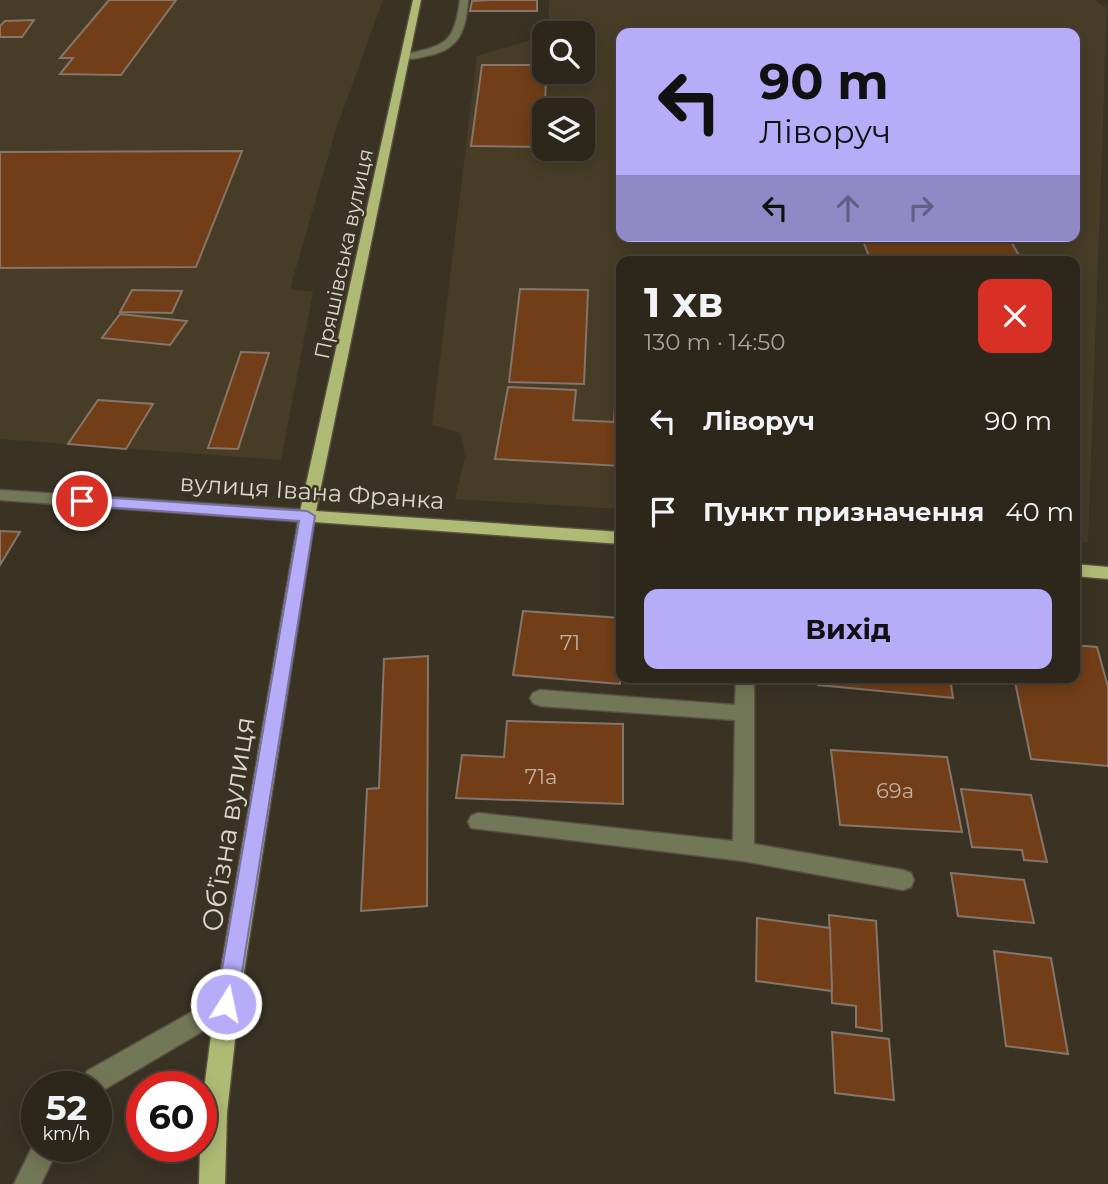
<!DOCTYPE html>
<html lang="uk">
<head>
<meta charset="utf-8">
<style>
	:root { --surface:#2c261b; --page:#342e24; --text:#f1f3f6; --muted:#a6a5a3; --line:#48433a; --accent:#b6acf8 }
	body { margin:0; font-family:Montserrat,sans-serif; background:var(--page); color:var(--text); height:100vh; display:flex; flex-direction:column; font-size:26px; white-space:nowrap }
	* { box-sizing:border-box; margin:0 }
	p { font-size:23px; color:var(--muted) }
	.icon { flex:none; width:38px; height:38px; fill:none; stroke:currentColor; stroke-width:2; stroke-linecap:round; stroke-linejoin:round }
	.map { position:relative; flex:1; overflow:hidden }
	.sheet { position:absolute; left:616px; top:256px; width:464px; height:427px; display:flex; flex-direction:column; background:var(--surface); border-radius:14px; box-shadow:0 4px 18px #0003,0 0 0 2px var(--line) }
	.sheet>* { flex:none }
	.banner { position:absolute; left:616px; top:28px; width:464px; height:214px; border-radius:14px; box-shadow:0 4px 18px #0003,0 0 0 2px var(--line); background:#b6acf8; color:#111; overflow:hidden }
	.buttons { position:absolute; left:532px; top:21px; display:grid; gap:14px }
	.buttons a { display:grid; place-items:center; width:63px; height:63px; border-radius:14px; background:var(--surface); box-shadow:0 4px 18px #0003,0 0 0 2px var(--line); font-size:35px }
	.speed { position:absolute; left:21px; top:1071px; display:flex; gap:14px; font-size:35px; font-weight:700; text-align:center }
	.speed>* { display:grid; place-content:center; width:91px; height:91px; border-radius:50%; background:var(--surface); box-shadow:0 4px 18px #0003,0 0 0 2px var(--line); line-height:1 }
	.speed small { font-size:18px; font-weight:400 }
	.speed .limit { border:10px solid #d22; background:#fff; color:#111 }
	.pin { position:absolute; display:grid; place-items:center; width:60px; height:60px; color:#fff; margin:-30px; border:4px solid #fff; border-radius:50%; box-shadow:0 2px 7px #0007 }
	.me { position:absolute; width:77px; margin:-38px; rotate:10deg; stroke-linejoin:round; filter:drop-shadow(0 0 5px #0008) }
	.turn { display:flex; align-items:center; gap:24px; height:147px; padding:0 28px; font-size:32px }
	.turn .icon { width:91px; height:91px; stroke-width:2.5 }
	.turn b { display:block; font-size:49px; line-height:60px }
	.lanes { display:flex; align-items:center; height:66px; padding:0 28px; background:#0003; justify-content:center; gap:35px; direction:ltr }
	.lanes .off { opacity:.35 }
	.round { display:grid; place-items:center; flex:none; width:74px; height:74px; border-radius:14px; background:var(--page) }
	.headline { display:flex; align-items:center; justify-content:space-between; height:119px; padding:0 28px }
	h1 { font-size:42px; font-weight:700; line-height:52px }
	.cta { display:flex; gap:14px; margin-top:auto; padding:14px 28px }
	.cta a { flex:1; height:80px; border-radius:14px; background:var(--accent); color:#111; font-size:28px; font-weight:700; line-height:80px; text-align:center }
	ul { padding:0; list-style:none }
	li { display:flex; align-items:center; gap:21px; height:91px; padding:0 28px }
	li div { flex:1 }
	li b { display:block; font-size:26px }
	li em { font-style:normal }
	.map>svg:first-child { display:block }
</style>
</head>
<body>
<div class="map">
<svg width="1108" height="1184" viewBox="0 0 1108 1184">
	<rect width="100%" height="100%" fill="#3a3324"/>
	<g fill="#473d27" fill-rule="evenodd">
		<path d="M0 0H383L336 129 290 289 313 292 281 460 0 439Z"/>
		<path d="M549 0H1094L1107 8 1088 543 1074 542V261H621V509L455 499 465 457 461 433 432 425 477 56 544 36V72H583V33H549ZM621 33H1074V236H621ZM544 110H583V149H544Z"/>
	</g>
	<g fill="#713e17" stroke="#86756a" stroke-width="2">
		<path d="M109 0H176L121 75 60 74 73 58H60Z"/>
		<path d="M491 0H537V11H470L472 1Z"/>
		<path d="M34 20 22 37H0V26L5 21Z"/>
		<path d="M482 65H544V72H546L544 147 471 146Z"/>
		<path d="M242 151 196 267 0 268V152Z"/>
		<path d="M861 236H1008L1022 261H871Z"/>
		<path d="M520 289 588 290 584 384 509 382Z"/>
		<path d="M132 290 182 291 172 313 120 312Z"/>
		<path d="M120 314 187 321 170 345 102 338Z"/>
		<path d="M1074 331 1080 332 1074 428Z"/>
		<path d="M241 352 269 353 238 449 208 448Z"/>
		<path d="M508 387 576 390 573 420 614 422 615 405H621V466L495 459Z"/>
		<path d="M98 400 153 404 126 449 68 444Z"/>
		<path d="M0 531 20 532 0 565Z"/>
		<path d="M523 611 621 618 620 684 513 675Z"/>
		<path d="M1074 645 1097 647 1108 687V766L1031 759 1014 677H1074Z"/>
		<path d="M428 656 427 906 361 911 367 789 379 788 384 659Z"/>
		<path d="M817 677H950L953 698 818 685Z"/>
		<path d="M507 721 623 724V804L456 798 462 755 504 757Z"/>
		<path d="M831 750 947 757 962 832 840 825Z"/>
		<path d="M961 789 1031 795 1047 862 1024 860 1022 850 972 847Z"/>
		<path d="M951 873 1024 880 1034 923 958 916Z"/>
		<path d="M829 915 876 921 882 1031 856 1027V1006L832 1003Z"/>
		<path d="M757 918 830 928 832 991 756 981Z"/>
		<path d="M994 951 1051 958 1068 1054 1006 1046Z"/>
		<path d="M832 1032 889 1039 894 1100 835 1093Z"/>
	</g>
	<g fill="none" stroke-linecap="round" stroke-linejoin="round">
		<g stroke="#575142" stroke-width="3">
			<g id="minor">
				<path d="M460 0H468C466 28 461 48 431 55 421 57 412 60 403 59V55C444 45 454 46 460 0Z"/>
				<path d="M0 490 307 510 315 516 307 522 0 500Z"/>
				<path d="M736 677H754V844L903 870 911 873 914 880 911 887 903 890 743 861 471 828 468 822 471 816 478 813 733 841 735 720 540 706 533 703 530 698 533 693 540 690 735 705Z"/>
				<path d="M227 992 235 996 239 1004 235 1012 105 1089 96 1097V1087H79L87 1071Z"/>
				<path d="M37 1137V1146H59L41 1184H14Z"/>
			</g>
		</g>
		<g stroke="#575142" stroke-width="3">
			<g id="major">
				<path d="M413 0H421L316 511 621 532V544L314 522 239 1004 227 1113 225 1184H199L201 1113 215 1004 299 516Z"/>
				<path d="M1074 564 1108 567V579L1074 576Z"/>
			</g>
		</g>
		<use href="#minor" fill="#727857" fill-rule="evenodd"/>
		<use href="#major" fill="#afbb75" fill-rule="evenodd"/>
	</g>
	<path fill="#b6acf8" stroke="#7670a1" stroke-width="2" d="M82 496 307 511 315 516 237 1004 234 1012 226 1015 219 1012 216 1004 299 521 77 505 75 501Z"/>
	<g text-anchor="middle" stroke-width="5" stroke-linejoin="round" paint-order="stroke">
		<g font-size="21" fill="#dbd7cd" stroke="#3a3324">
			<text transform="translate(344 254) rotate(-78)" y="7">Пряшівська вулиця</text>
		</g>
		<g font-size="21" fill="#c0b1a0">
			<text x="570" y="650">71</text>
			<text x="541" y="784">71а</text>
			<text x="895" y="798">69а</text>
		</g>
		<g font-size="24" fill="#dbd7cd" stroke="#3a3324">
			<text transform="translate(312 492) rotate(4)" y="8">вулиця Івана Франка</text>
		</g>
		<g font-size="28" fill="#dbd7cd" stroke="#3a3324">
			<text transform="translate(228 824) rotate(-81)" y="10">Обʼїзна вулиця</text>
		</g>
	</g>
</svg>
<div class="buttons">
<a><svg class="icon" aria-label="search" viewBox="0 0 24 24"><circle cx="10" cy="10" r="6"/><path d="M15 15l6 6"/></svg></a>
<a><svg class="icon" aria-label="layers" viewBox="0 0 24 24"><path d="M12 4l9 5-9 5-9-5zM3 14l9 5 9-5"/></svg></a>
</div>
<div class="speed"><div>52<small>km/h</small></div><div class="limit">60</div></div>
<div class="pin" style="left:82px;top:501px;background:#d93025"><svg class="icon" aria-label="arrive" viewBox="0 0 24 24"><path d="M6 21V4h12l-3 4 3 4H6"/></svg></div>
<svg class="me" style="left:226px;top:1004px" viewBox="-20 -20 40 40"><circle r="17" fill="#b6acf8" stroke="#fff" stroke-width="3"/><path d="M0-11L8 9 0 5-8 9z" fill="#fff"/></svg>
<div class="banner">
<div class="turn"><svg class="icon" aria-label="left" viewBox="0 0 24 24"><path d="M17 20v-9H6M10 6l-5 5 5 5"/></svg><div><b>90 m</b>Ліворуч</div></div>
<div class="lanes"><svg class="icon" aria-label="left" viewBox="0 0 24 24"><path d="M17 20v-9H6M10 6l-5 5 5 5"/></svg><svg class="icon off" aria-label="ahead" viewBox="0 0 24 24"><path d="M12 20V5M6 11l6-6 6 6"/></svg><svg class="icon off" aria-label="right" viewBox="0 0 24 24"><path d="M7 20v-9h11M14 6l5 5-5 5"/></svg></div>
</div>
<section class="sheet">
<div class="headline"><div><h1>1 хв</h1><p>130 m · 14:50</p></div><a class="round" style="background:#d93025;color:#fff"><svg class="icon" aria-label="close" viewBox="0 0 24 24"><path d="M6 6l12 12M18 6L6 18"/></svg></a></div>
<ul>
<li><svg class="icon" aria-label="left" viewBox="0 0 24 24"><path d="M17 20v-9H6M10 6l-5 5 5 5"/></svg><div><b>Ліворуч</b></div><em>90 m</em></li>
<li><svg class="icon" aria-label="arrive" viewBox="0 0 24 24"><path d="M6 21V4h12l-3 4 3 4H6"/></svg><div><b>Пункт призначення</b></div><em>40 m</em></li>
</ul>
<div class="cta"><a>Вихід</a></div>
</section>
</div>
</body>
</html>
